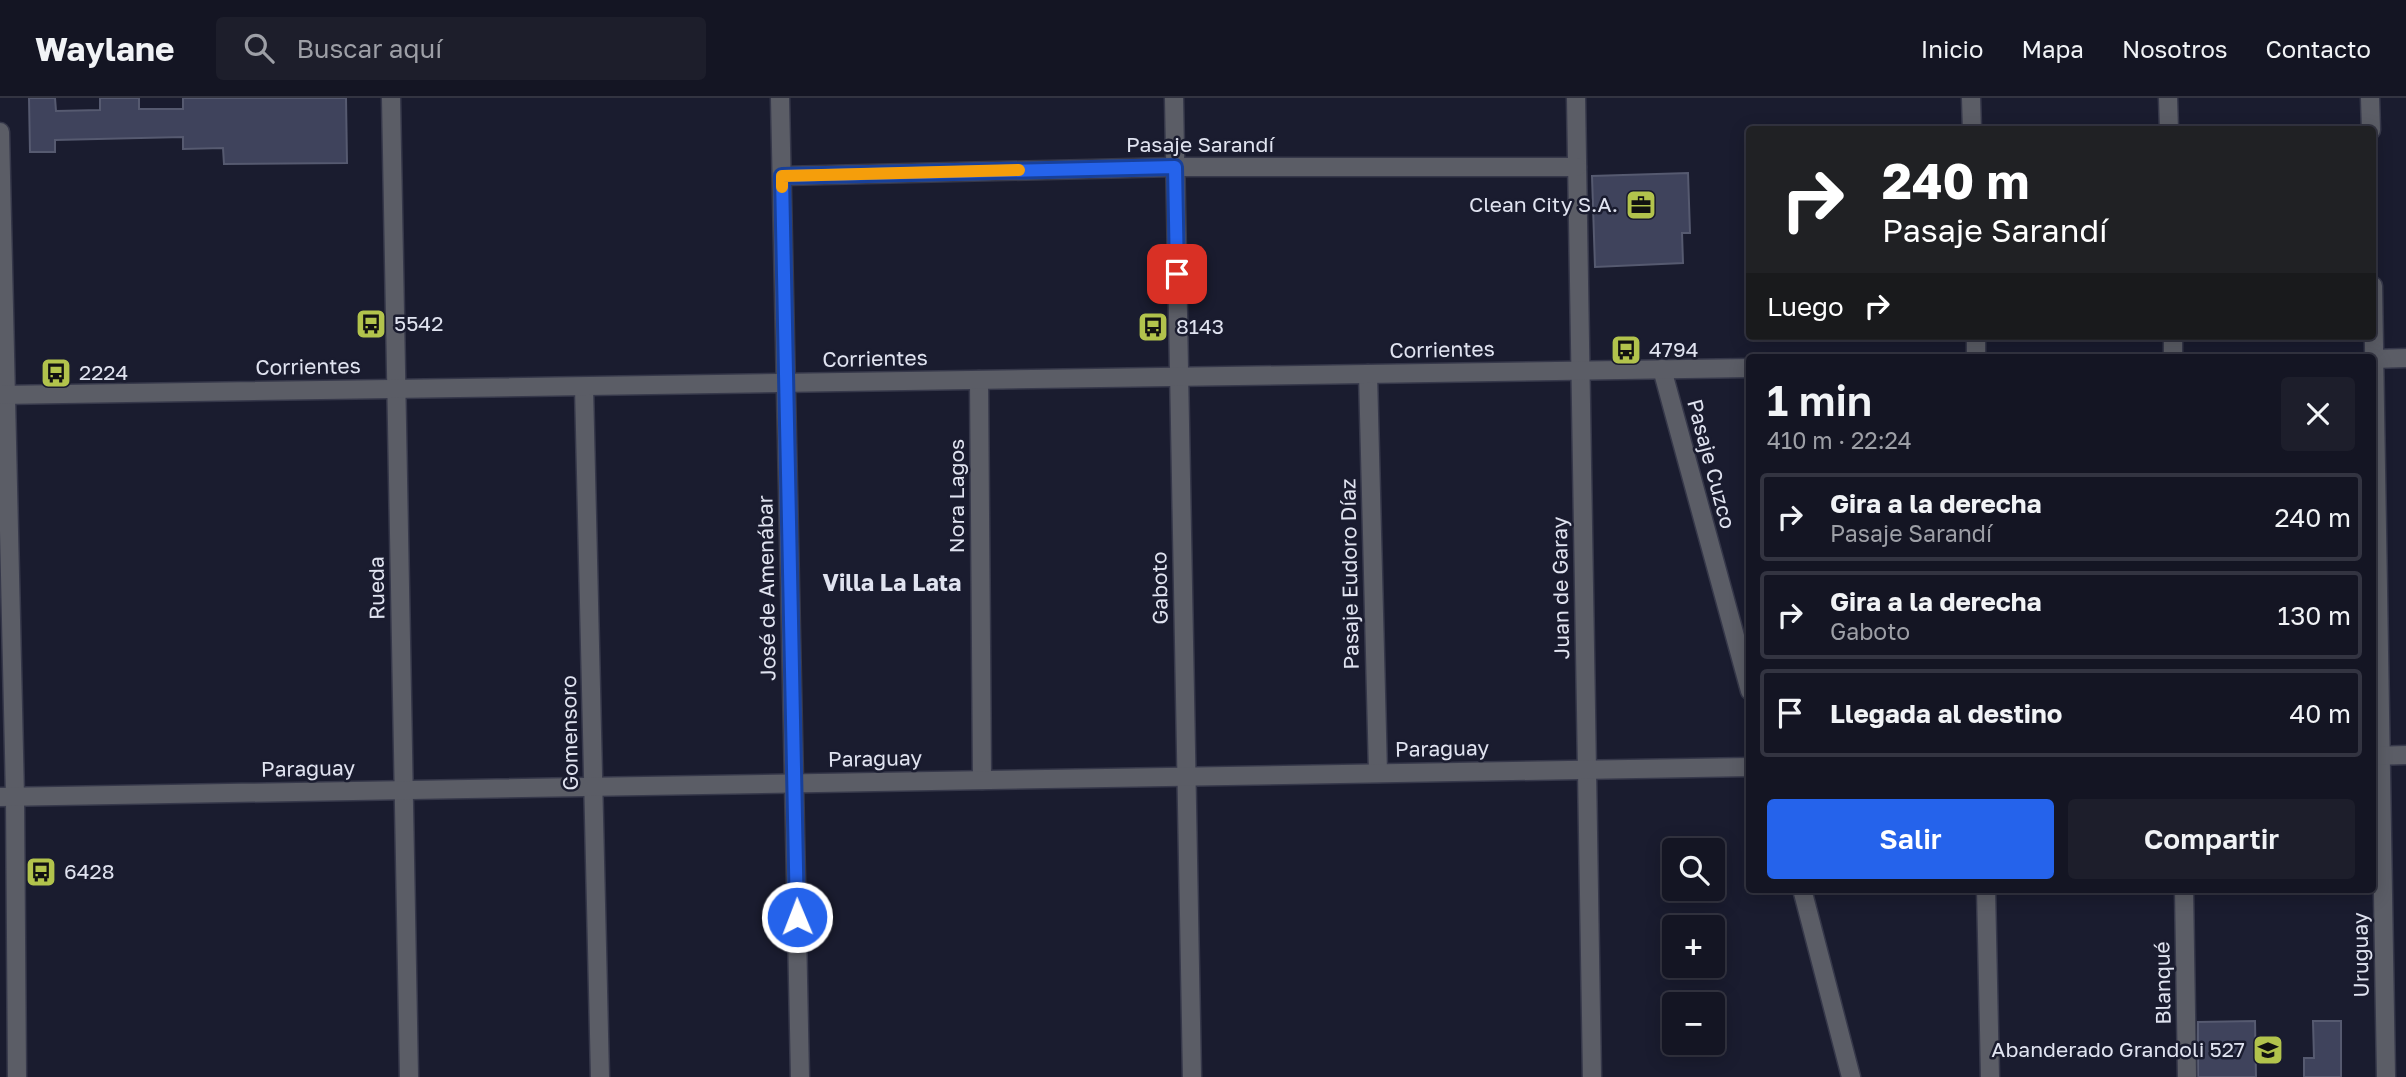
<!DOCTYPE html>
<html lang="es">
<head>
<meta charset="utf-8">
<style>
	:root { --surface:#141523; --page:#1d1e2b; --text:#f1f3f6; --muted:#9d9fa6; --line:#333441; --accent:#2563eb }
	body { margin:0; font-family:"Golos Text",sans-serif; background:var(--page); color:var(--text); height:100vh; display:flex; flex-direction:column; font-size:26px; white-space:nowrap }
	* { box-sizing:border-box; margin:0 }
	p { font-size:23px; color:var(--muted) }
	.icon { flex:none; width:38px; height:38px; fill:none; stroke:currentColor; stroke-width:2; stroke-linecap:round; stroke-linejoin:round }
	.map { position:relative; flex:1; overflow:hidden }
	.drawer { position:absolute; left:1746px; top:256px; width:630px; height:539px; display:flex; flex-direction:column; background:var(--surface); border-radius:7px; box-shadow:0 4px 18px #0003,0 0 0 2px var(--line) }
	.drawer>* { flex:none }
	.guide { position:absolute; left:1746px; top:28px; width:630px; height:214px; border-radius:7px; box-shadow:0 4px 18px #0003,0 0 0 2px var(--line); background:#202124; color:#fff; overflow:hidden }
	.tools { position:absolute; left:1662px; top:740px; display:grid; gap:14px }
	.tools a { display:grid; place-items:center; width:63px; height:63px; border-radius:7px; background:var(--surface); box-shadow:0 4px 18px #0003,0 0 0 2px var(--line); font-size:35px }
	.pin { position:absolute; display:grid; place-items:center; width:60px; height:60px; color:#fff; margin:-30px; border-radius:14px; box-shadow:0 4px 10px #0006 }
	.me { position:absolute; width:77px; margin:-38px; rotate:359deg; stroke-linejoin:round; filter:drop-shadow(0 0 5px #0008) }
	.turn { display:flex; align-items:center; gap:24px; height:147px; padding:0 21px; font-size:32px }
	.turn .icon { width:91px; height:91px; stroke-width:2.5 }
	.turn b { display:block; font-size:49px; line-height:60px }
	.then { display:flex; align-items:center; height:66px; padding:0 21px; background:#0003; gap:14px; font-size:26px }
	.round { display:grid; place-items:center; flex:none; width:74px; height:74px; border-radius:7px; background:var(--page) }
	.summary { display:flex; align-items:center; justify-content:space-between; height:119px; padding:0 21px }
	h1 { font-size:42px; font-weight:600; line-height:52px }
	.action { display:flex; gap:14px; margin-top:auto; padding:14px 21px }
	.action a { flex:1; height:80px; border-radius:7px; background:var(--accent); color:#fff; font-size:28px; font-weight:600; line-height:80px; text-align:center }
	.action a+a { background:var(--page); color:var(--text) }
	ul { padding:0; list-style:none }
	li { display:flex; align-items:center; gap:21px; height:88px; margin:0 14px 10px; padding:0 7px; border:4px solid var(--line); border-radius:7px }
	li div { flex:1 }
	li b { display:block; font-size:26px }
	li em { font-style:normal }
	header { display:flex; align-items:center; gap:42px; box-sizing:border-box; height:98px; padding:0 35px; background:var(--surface); border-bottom:2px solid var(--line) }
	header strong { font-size:33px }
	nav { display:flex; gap:38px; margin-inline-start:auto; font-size:24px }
	.search { width:490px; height:63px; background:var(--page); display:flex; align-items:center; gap:18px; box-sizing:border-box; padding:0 24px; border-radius:7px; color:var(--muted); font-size:26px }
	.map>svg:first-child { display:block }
</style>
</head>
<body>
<header>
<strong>Waylane</strong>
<div class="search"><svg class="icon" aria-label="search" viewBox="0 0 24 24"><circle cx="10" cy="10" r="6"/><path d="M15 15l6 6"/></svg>Buscar aquí</div>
<nav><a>Inicio</a><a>Mapa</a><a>Nosotros</a><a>Contacto</a></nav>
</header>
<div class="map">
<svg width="2406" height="979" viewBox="0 0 2406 979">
	<rect width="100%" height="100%" fill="#1a1c2f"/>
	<g fill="#3f435c" stroke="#565a70" stroke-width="2">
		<path d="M29 0H55L56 13 100 12V0H139V11H183V0H346L347 65 224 66 223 50 183 51V39L55 42V54H30Z"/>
		<path d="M1688 75 1690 135H1682L1683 165 1595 169 1592 78Z"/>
		<path d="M2255 923 2256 979H2198V924Z"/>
		<path d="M2313 923H2341V979H2304V960H2314Z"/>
	</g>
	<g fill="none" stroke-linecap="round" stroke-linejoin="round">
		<g stroke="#36384a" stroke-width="21">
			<g id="minor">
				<path d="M391 0 409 979"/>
				<path d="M780 0 800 979"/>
				<path d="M1174 0 1192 979"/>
				<path d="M1576 0 1592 979"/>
				<path d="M1971 0 1972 32"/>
				<path d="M2168 0 2169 32"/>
				<path d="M2370 0 2371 32"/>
				<path d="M0 34 15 699 17 979"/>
				<path d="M782 78 1175 69H1577"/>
				<path d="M2373 188 2386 979"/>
				<path d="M1976 238V259"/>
				<path d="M2173 238V259"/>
				<path d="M2373 261 2406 260"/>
				<path d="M1662 271 1750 593"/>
				<path d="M1368 276 1378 675"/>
				<path d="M979 282 982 682"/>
				<path d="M584 289 600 979"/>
				<path d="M0 297 1750 270"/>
				<path d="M2373 658 2406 657"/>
				<path d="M0 699 1750 669"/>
				<path d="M1802 791 1851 979"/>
				<path d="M1986 791 1990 979"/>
				<path d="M2184 791 2187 979"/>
			</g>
		</g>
		<use href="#minor" stroke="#5b5d66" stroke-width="18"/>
	</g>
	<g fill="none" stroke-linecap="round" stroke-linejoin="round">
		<g stroke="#184099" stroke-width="18">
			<path id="route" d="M797 819 782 78 1175 69 1177 176"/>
		</g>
		<use href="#route" stroke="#2563eb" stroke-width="12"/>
		<path stroke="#f59e0b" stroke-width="12" d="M782 89V78L1019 72"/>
	</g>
	<defs>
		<g id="office-square" transform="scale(1.575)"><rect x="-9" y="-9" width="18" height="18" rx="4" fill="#b2c34c" stroke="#1a1c2f"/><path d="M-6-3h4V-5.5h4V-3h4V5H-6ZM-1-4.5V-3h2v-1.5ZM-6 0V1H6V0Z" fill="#111"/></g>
		<g id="bus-square" transform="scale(1.575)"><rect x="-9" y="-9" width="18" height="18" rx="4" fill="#b2c34c" stroke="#1a1c2f"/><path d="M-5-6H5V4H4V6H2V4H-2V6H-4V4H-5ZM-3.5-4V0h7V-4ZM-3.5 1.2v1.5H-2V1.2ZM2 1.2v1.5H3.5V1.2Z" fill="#111"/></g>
		<g id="school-square" transform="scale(1.575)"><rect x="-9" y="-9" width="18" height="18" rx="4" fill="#b2c34c" stroke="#1a1c2f"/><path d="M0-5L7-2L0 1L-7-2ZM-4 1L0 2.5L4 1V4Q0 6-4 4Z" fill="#111"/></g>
	</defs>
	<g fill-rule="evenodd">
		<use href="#office-square" x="1641" y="107"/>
		<use href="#bus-square" x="371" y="226"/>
		<use href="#bus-square" x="1153" y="229"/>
		<use href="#bus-square" x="1626" y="252"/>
		<use href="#bus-square" x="56" y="275"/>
		<use href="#bus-square" x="41" y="774"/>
		<use href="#school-square" x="2268" y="952"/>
	</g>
	<g text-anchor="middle" stroke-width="5" stroke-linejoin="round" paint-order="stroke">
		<g font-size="21" fill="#e0e3f0" stroke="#1a1c2f">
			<text x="1200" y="54">Pasaje Sarandí</text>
			<text transform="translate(1442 252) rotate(-1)" y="7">Corrientes</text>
			<text transform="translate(875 261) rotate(-1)" y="7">Corrientes</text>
			<text transform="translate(308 269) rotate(-1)" y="7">Corrientes</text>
			<text transform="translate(1711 366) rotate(75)" y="7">Pasaje Cuzco</text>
			<text transform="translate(957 398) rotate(-90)" y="7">Nora Lagos</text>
			<text transform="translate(1350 476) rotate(-91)" y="7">Pasaje Eudoro Díaz</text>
			<text transform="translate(377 490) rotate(-91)" y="7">Rueda</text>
			<text transform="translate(767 490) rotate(-91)" y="7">José de Amenábar</text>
			<text transform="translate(1160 490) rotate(-91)" y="7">Gaboto</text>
			<text transform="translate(1561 490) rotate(-91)" y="7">Juan de Garay</text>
			<text transform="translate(570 635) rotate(-91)" y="7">Gomensoro</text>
			<text transform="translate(1442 651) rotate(-1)" y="7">Paraguay</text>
			<text transform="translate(875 661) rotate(-1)" y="7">Paraguay</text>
			<text transform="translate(308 671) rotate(-1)" y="7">Paraguay</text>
			<text transform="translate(2361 857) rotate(-91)" y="7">Uruguay</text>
			<text transform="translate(2163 885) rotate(-91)" y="7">Blanqué</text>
		</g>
		<g font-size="21" fill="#e0e3f0" stroke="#1a1c2f" text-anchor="start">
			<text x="1618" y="114" text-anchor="end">Clean City S.A.</text>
			<text x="394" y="233">5542</text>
			<text x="1176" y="236">8143</text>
			<text x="1649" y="259">4794</text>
			<text x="79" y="282">2224</text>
			<text x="64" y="781">6428</text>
			<text x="2245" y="959" text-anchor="end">Abanderado Grandoli 527</text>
		</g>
		<g font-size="23" font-weight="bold" fill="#e0e3f0" stroke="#1a1c2f">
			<text x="892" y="493">Villa La Lata</text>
		</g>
	</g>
</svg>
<div class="tools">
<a><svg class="icon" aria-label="search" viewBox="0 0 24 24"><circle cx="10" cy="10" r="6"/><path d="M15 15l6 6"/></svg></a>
<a>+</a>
<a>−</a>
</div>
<div class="pin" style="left:1177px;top:176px;background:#d93025"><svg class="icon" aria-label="arrive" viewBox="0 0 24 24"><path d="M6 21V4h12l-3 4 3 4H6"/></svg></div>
<svg class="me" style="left:797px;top:819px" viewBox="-20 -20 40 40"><circle r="17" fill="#2563eb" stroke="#fff" stroke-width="3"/><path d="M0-11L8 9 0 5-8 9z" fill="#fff"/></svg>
<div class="guide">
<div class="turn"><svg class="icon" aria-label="right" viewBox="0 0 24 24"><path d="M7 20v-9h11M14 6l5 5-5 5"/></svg><div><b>240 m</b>Pasaje Sarandí</div></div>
<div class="then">Luego<svg class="icon" aria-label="right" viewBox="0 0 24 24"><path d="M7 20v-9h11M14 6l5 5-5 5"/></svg></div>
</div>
<section class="drawer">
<div class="summary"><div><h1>1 min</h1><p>410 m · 22:24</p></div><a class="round"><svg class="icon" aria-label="close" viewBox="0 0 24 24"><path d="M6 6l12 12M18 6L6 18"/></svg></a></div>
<ul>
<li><svg class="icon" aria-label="right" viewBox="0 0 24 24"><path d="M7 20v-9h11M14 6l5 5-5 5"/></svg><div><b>Gira a la derecha</b><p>Pasaje Sarandí</p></div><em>240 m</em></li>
<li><svg class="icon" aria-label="right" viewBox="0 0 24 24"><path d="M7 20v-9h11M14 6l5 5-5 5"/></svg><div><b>Gira a la derecha</b><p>Gaboto</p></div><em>130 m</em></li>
<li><svg class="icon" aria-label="arrive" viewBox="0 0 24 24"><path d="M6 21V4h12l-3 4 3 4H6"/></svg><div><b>Llegada al destino</b></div><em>40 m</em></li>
</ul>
<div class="action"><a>Salir</a><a>Compartir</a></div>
</section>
</div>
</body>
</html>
